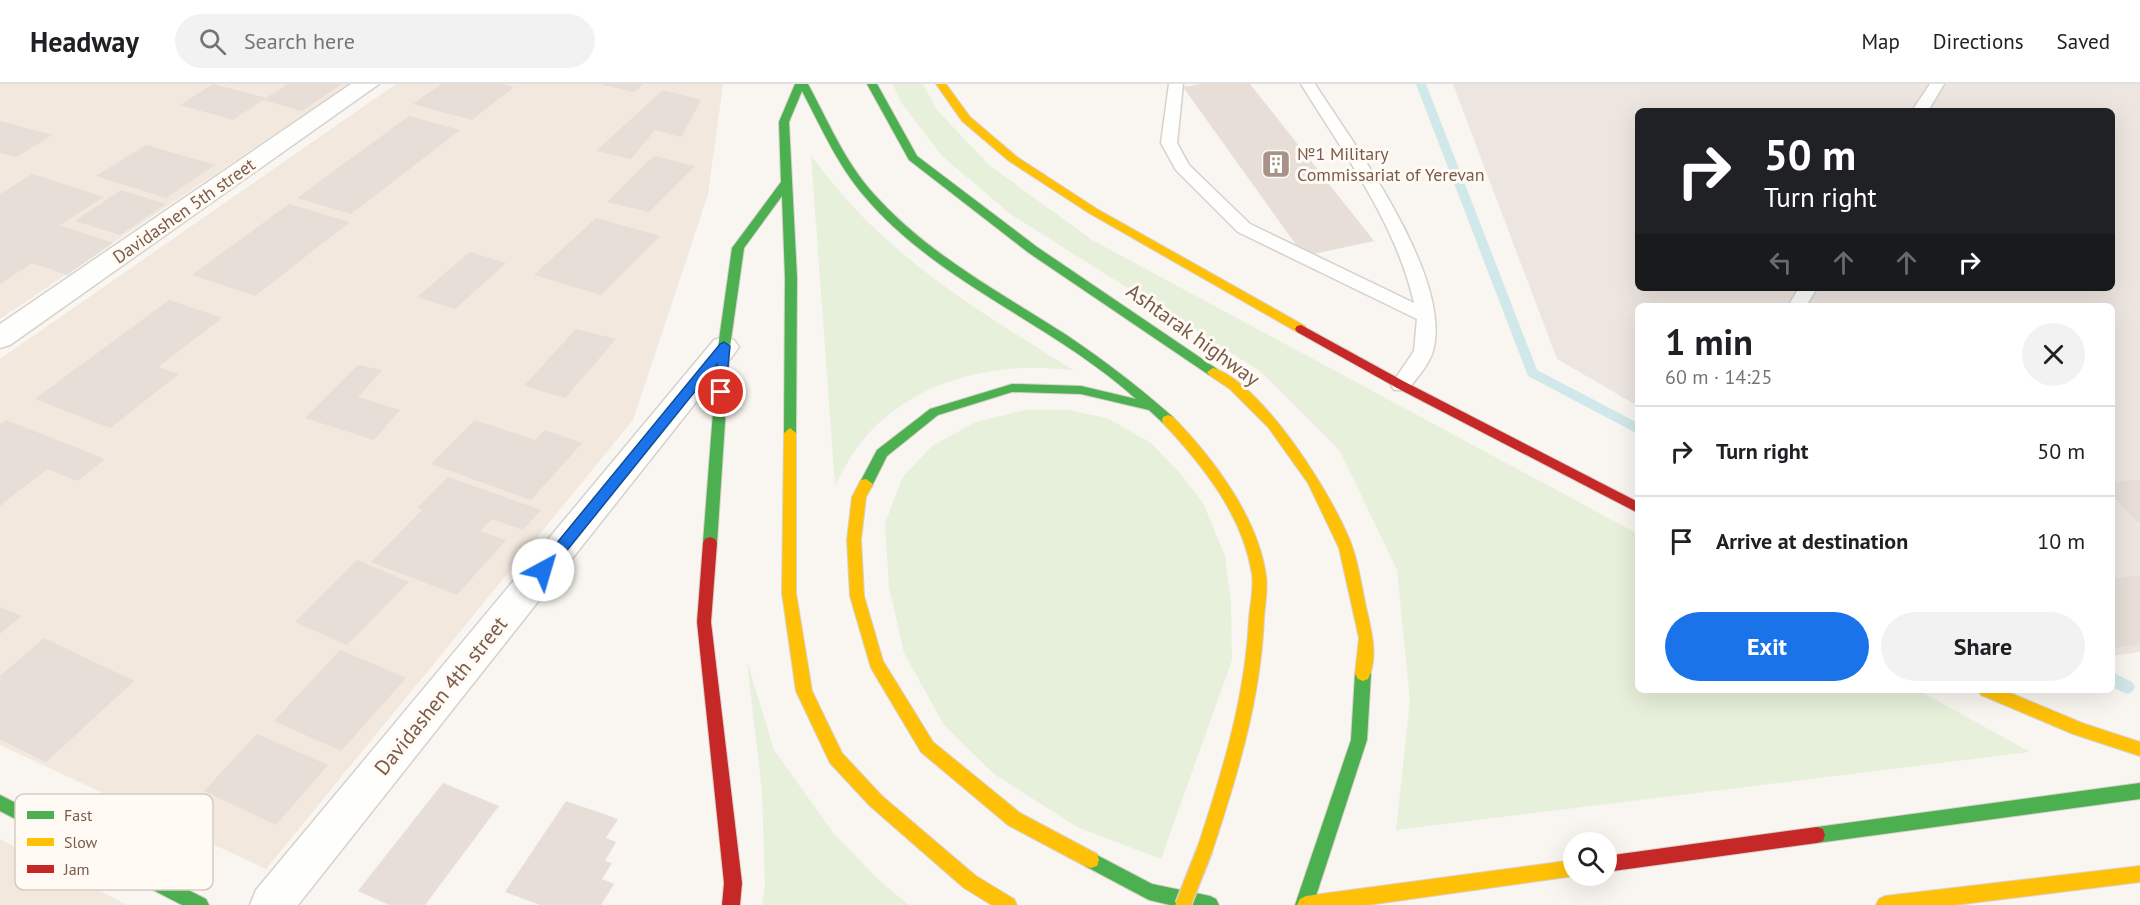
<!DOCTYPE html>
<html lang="en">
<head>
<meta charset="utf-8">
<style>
	:root { --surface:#fff; --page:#f2f2f2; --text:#202124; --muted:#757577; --line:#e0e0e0; --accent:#1a73e8 }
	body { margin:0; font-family:"PT Sans",sans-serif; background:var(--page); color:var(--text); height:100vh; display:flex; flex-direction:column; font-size:22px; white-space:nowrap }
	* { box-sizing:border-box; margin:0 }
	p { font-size:20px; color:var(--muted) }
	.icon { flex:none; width:33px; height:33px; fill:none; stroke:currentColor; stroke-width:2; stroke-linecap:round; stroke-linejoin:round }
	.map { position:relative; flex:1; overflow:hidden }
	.panel { position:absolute; left:1635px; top:219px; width:480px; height:390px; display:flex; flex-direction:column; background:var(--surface); border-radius:9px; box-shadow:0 6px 24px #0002 }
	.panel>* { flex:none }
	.banner { position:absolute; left:1635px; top:24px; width:480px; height:183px; border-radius:9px; box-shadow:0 6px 24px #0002; background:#202124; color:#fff; overflow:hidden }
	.buttons { position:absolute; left:1563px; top:748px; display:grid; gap:12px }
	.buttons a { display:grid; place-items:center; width:54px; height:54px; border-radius:50%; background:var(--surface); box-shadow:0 6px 24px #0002; font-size:30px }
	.pin { position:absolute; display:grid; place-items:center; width:51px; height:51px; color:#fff; margin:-26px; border:3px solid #fff; border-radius:50%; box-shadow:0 2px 6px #0007 }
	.me { position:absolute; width:66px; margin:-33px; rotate:39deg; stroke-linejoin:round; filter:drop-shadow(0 0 4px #0008) }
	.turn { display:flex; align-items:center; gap:21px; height:126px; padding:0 30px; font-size:27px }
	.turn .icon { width:78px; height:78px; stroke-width:2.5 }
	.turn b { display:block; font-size:42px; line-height:51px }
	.lanes { display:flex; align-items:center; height:57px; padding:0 30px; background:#0003; justify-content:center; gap:30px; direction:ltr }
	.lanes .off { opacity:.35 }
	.round { display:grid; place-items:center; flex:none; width:63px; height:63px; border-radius:32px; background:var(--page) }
	.summary { display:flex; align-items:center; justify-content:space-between; height:102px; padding:0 30px }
	h1 { font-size:36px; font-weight:700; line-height:45px }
	.action { display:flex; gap:12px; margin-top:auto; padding:12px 30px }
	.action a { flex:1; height:69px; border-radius:36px; background:var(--accent); color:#fff; font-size:24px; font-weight:700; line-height:69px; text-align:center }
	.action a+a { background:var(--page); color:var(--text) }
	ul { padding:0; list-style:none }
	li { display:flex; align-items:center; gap:18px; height:90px; padding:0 30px; border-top:2px solid var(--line) }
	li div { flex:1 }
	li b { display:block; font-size:22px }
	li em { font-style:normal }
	header { display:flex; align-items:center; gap:36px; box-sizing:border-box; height:84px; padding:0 30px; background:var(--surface); border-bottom:2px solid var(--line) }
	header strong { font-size:28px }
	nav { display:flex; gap:33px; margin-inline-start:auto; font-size:21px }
	.search { width:420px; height:54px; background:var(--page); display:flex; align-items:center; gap:15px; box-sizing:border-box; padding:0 21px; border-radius:33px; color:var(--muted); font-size:22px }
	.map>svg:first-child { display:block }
</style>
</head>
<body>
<header>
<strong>Headway</strong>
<div class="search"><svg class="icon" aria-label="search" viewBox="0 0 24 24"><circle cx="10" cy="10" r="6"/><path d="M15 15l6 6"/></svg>Search here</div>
<nav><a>Map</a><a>Directions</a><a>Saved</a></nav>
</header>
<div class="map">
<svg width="2140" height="821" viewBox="0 0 2140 821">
	<rect width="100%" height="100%" fill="#f9f5f0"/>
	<g fill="#f2e8de">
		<path d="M0 0H349L0 235Z"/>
		<path d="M396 0H723L708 110 633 336 266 785 0 661V275Z"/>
		<path d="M0 755 127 821H0Z"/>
	</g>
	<path fill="#ede5e0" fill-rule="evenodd" d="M1453 0H2140V568L2112 572V222H1638V322L1557 275ZM1638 27H2112V204H1638Z"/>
	<g fill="#e7f0db">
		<path d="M893 0H923L937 26 989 81 1092 156 1638 450V606H1918L2030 668 1396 746 1410 617 1397 486 1340 367 1260 287 1010 130 942 72 900 17Z"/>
		<path d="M811 71C882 171 974 224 1075 287 998 275 908 296 858 362 849 374 842 389 835 402Z"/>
		<path d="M1025 326H1068L1107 334 1151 359 1179 388 1203 419 1225 472 1231 520 1232 576 1161 775 1077 743 994 690 944 641 904 569 889 503 885 440 902 394 932 362 976 338Z"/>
		<path d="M747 577 774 666 834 750 882 799 909 821H762L765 802 762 707Z"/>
	</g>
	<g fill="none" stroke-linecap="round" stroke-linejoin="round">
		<g fill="#d0e8ea" fill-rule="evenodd">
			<path d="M1416 0H1426L1537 286 1638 339V350L1528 292Z"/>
			<path d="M2112 588 2132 598 2135 603 2132 608 2127 610 2112 603Z"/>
		</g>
	</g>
	<g fill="#e6ded7">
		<path d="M213 0 266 14 288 0H342L302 27 263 16 233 36 180 21Z"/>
		<path d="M441 0H501L514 3 472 36 413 20Z"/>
		<path d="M599 0H643L634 8Z"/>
		<path d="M1201 0H1250L1374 157 1304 172 1183 3Z"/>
		<path d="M663 6 701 16 681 53 655 46 631 75 596 67Z"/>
		<path d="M409 32 460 46 351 130 297 114Z"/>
		<path d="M0 37 52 51 17 73 0 69Z"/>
		<path d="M146 61 215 81 166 114 96 92Z"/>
		<path d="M654 72 695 82 649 128 607 118Z"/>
		<path d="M32 90 104 113 60 141 113 159 67 191 32 179 0 200V110Z"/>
		<path d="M121 106 166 120 120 151 75 137Z"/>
		<path d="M289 120 350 138 255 212 192 191Z"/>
		<path d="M596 134 660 152 601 211 534 191Z"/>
		<path d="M470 168 506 179 455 225 417 213Z"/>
		<path d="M169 216 222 234 158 283 179 290 110 344 35 315Z"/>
		<path d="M576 245 616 255 565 314 524 302Z"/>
		<path d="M358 281 382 286 358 313 400 326 374 356 305 334Z"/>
		<path d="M6 336 105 375 78 397 47 385 0 422V341Z"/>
		<path d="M475 336 535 356 545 346 582 359 531 416 431 380Z"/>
		<path d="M448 393 541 426 523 446 492 435 480 447 506 456 457 511 371 478 422 426 417 424Z"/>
		<path d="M2140 395V438H2137L2112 411V398Z"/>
		<path d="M357 476 409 498 347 561 295 538Z"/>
		<path d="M2140 491V560L2112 564V495Z"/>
		<path d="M0 523 21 532 0 550Z"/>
		<path d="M44 554 134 597 46 678 0 655V592Z"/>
		<path d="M340 566 406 594 341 667 274 637Z"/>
		<path d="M257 650 328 681 276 741 204 707Z"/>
		<path d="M443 699 499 722 425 821H389L358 807Z"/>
		<path d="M566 717 618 735 606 754 616 758 605 777 612 779 602 795 614 800 601 821H540L505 808Z"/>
	</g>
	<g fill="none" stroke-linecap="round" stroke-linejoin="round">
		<g stroke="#d7d1cb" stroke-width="3">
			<g id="lane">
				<path d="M1169 0H1183L1177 59 1189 81 1250 140 1414 219C1396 139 1343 68 1301 0H1315C1355 62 1449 189 1434 263 1431 279 1417 293 1408 306H1394L1391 301 1414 267 1417 235 1238 148 1176 86 1161 59Z"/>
				<path d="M1930 0H1944L1928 27H1912Z"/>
				<path d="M1799 204H1817L1806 222H1788Z"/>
			</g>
		</g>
		<g stroke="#d7d1cb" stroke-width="3">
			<g id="street">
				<path d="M351 0H379L10 261 0 264V240Z"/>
				<path d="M724 253 734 256 739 263 734 270 298 821H250L256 806 714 256Z"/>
			</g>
		</g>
		<g stroke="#d9d2cb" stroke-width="2">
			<g id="fast">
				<path d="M795 0H808C828 37 845 78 873 109 927 170 1001 209 1068 252 1105 277 1139 303 1173 333L1174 336 1173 339H1163L1149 326 1081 310 1012 308 938 331 887 372 871 404H861L859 400 877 366 930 325 1012 300 1081 302 1136 315C1052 239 939 200 865 113 838 82 821 43 802 7L789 38 797 194 796 349 790 354 784 349 785 194 782 112 744 164 730 263 717 459 715 463H705L703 459 718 263 732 164 781 98 779 38Z"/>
				<path d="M867 0H877L917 72 1037 163 1217 285 1219 288 1217 291H1209L1029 169 909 76Z"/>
				<path d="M1363 583 1368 585 1371 590 1367 656 1313 821H1295L1351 656 1355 590 1358 585Z"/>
				<path d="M2140 699V715L1817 759 1811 757 1809 751 1811 745 1817 743Z"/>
				<path d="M0 711 206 815 209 821H182L0 727Z"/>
				<path d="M1091 768 1152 800 1210 812 1216 815 1219 821H1170L1149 816 1085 782 1083 776 1085 770Z"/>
			</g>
		</g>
		<g stroke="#d9d2cb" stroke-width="2">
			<g id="slow">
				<path d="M936 0H946L970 33 1017 73 1097 125 1305 242 1307 245 1305 248H1297L1089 129 1009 77 962 37Z"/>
				<path d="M1213 284C1262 298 1337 417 1353 465 1359 483 1362 504 1366 523 1371 545 1379 573 1368 595L1363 597 1358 595 1355 590 1359 554 1339 464 1308 399 1268 343 1230 305 1209 291 1207 288Z"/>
				<path d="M1168 331 1173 333C1213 374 1258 433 1266 492 1268 506 1265 520 1264 533 1261 614 1238 689 1213 765L1211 771 1205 773 1199 771 1197 765C1222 689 1245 616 1249 535 1250 521 1254 505 1252 490 1243 432 1203 381 1163 339L1162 336 1163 333Z"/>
				<path d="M790 344 796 349V509L812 607 842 669 882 712 976 792 1014 815 1017 821H992L964 804 870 722 830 679 796 607 782 509 784 349Z"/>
				<path d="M866 395 873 400 866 413 861 456 864 512 883 577 933 658 1020 729 1097 770 1099 776 1097 782 1091 784 1085 782 1008 741 921 668 871 584 850 512 847 456 852 413 861 396Z"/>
				<path d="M1978 606H2003L2082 639 2140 658V672L2073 650 1981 611Z"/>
				<path d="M1574 776V792L1368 821H1297L1300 815 1306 812Z"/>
				<path d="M2140 782V798L1955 821H1876L1879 815 1885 812Z"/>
			</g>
		</g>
		<g stroke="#d9d2cb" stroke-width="2">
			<g id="jam">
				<path d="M1301 241 1405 298 1638 418V429L1397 304 1297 248 1295 245 1297 242Z"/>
				<path d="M710 453 715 455 717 459 711 538 742 799 740 821H722L724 799 697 538 703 459 705 455Z"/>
				<path d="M1817 743 1823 745 1825 751 1823 757 1817 759 1606 788V772Z"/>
			</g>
		</g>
		<use href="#lane" fill="#fefefd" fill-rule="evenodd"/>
		<use href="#street" fill="#fefefd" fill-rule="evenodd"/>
		<use href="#fast" fill="#4caf50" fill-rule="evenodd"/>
		<use href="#slow" fill="#ffc107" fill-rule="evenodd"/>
		<use href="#jam" fill="#c62828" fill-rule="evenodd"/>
		<g stroke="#dad1cc" stroke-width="18" stroke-linecap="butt">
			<path id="slow-bridge" d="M1183 821 1205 765"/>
		</g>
		<use href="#slow-bridge" stroke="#ffc107" stroke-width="15"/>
	</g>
	<path fill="#1a73e8" stroke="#114b97" stroke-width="1.5" d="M724 258 730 262 725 312H716L715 308 717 280 548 490H538L536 486 538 482 720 260Z"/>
	<defs>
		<g id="building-square" transform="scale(1.5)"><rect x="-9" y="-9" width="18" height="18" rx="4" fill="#a69286" stroke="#fffaf3"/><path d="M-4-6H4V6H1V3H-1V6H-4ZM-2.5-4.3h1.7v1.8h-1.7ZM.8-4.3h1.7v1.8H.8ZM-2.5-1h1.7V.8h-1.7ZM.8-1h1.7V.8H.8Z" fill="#fff"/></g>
	</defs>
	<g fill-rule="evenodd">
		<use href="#building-square" x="1276" y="80"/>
	</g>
	<g text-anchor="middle" stroke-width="6" stroke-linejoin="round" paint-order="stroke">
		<g font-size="18" fill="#7a5c4d" stroke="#fffaf3" text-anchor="start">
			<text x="1297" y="76">№1 Military<tspan x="1297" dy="21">Commissariat of Yerevan</tspan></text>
		</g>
		<g font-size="18" fill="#7a5c4d" stroke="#fffaf3">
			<text transform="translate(184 127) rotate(-35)" y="6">Davidashen 5th street</text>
		</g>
		<g font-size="21" fill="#7a5c4d" stroke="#fffaf3">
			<text transform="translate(1193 251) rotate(36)" y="7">Ashtarak highway</text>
			<text transform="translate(441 612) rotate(-51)" y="7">Davidashen 4th street</text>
		</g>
	</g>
	<rect x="15" y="710" width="198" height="96" rx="9" fill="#fffaf3" stroke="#d7cbc1" stroke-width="1.5"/>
	<rect x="27" y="727" width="27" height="8" fill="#4caf50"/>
	<rect x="27" y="754" width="27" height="8" fill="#ffc107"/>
	<rect x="27" y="781" width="27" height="8" fill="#c62828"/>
	<g font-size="16" fill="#7a5c4d">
		<text x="64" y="737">Fast</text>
		<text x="64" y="764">Slow</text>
		<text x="64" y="791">Jam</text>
	</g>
</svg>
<div class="buttons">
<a><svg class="icon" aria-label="search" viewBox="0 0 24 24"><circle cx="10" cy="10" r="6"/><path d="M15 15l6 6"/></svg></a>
</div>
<div class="pin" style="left:721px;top:308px;background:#d93025"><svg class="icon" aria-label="arrive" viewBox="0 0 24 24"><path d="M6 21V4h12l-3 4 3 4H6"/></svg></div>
<svg class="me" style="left:543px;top:486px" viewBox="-20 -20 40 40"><circle r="19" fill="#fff"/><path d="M0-13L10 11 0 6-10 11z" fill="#1a73e8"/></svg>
<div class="banner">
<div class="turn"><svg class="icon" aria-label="right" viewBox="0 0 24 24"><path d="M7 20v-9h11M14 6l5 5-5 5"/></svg><div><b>50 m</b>Turn right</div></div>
<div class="lanes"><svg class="icon off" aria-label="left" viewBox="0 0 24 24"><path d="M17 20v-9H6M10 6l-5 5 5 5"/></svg><svg class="icon off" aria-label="ahead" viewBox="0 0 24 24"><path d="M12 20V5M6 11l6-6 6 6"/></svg><svg class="icon off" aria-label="ahead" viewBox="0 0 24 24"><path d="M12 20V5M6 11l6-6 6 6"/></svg><svg class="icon" aria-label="right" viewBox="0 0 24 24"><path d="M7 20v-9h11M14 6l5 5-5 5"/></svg></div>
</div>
<section class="panel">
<div class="summary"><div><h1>1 min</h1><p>60 m · 14:25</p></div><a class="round"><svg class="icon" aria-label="close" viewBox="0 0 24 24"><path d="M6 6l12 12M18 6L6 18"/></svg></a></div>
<ul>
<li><svg class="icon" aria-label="right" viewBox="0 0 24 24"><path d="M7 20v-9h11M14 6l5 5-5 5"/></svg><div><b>Turn right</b></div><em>50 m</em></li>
<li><svg class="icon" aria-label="arrive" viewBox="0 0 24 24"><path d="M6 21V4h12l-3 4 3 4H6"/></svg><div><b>Arrive at destination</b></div><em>10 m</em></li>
</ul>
<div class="action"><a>Exit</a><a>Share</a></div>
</section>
</div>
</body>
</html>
